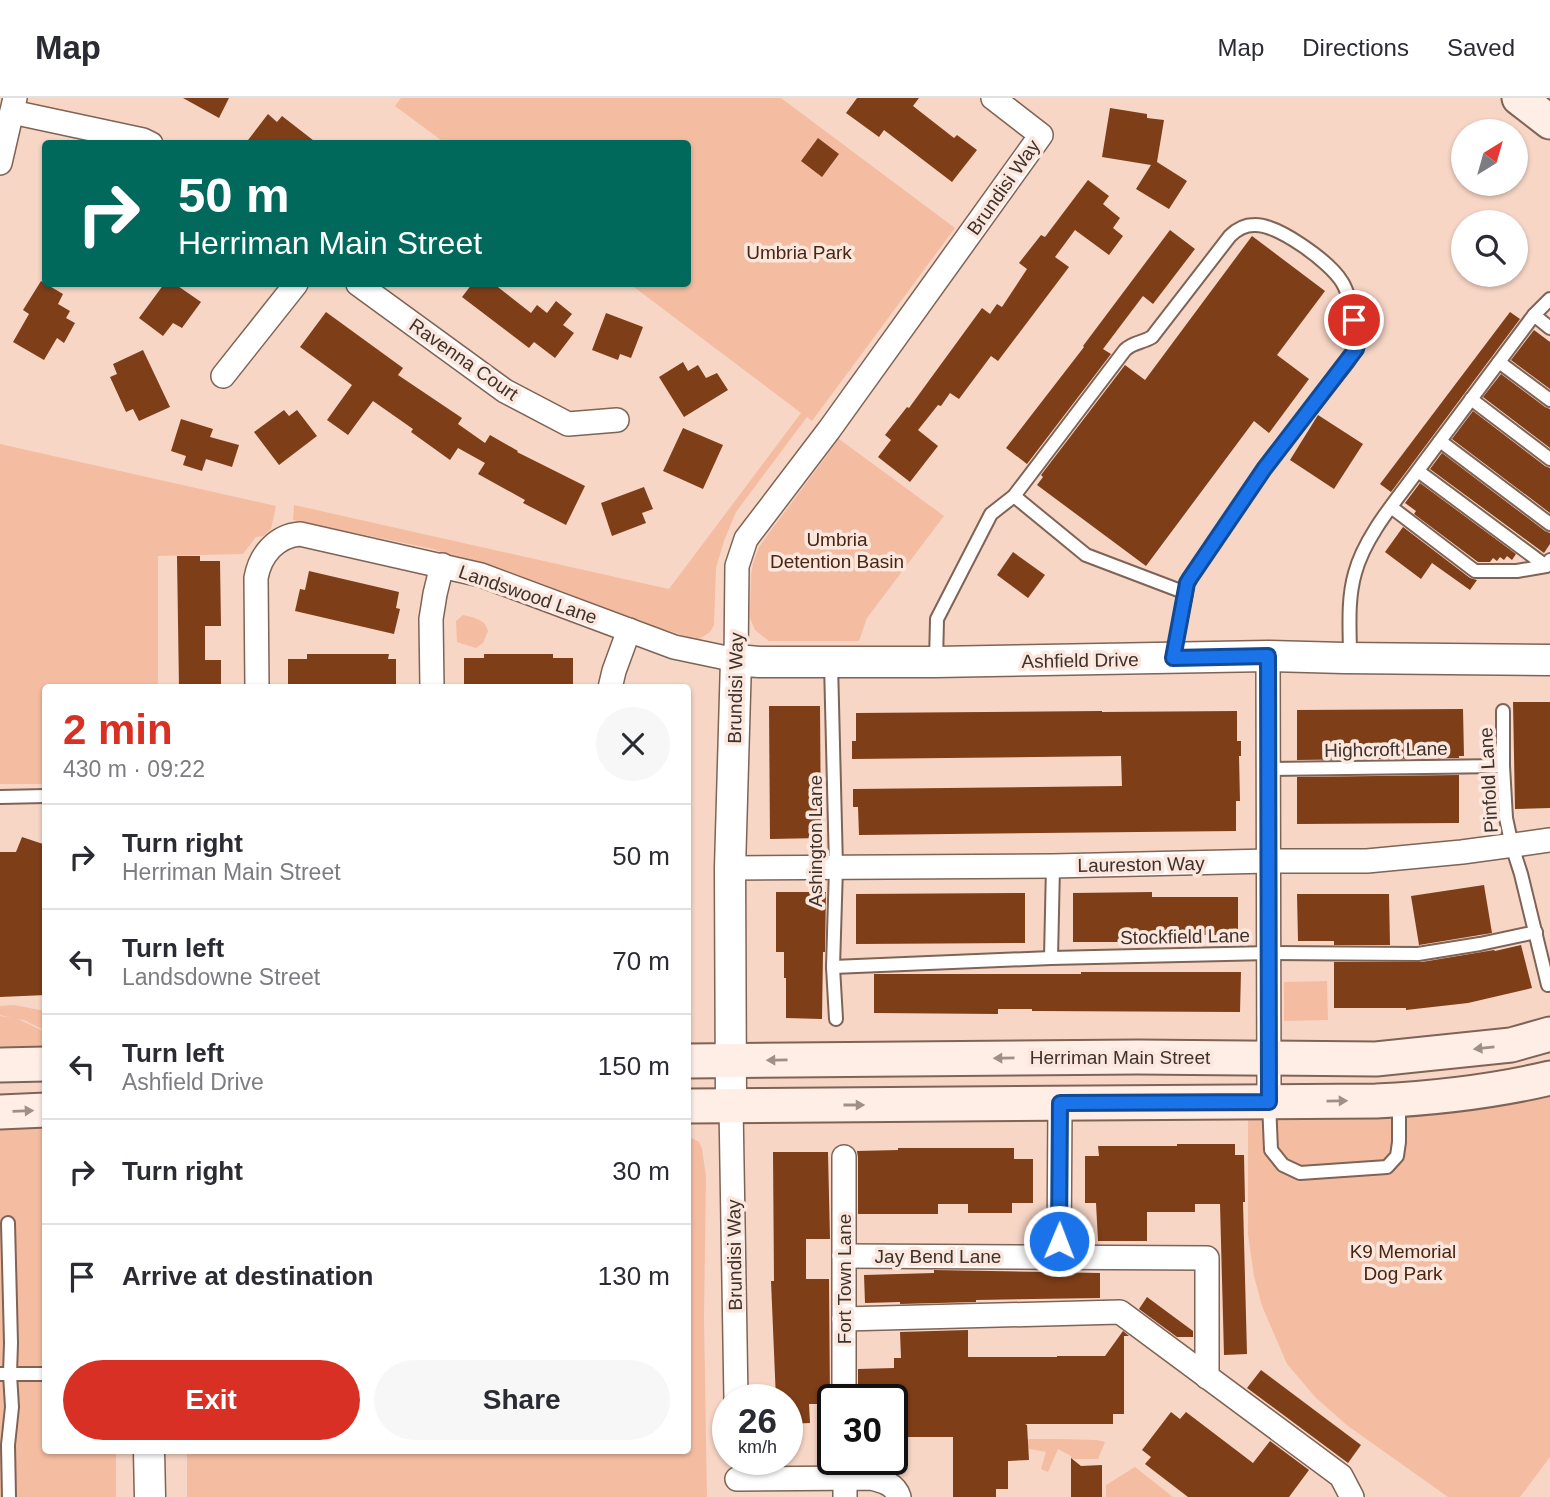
<!DOCTYPE html>
<html lang="en">
<head>
<meta charset="utf-8">
<style>
	:root { --surface:#fff; --page:#f7f7f7; --text:#2b2b33; --muted:#7c7c81; --line:#e1e1e2; --accent:#d93025 }
	body { margin:0; font-family:Arial,sans-serif; background:var(--page); color:var(--text); height:100vh; display:flex; flex-direction:column; font-size:26px; white-space:nowrap }
	* { box-sizing:border-box; margin:0 }
	p { font-size:23px; color:var(--muted) }
	.icon { flex:none; width:38px; height:38px; fill:none; stroke:currentColor; stroke-width:2; stroke-linecap:round; stroke-linejoin:round }
	.map { position:relative; flex:1; overflow:hidden }
	.side { position:absolute; left:42px; top:586px; width:649px; height:770px; display:flex; flex-direction:column; background:var(--surface); border-radius:7px; box-shadow:0 2px 5px #0004 }
	.side>* { flex:none }
	.hud { position:absolute; left:42px; top:42px; width:649px; height:147px; border-radius:7px; box-shadow:0 2px 5px #0004; background:#00695c; color:#fff; overflow:hidden }
	.needle { width:46px; rotate:37deg }
	.fabs { position:absolute; left:1451px; top:21px; display:grid; gap:14px }
	.fabs a { display:grid; place-items:center; width:77px; height:77px; border-radius:50%; background:var(--surface); box-shadow:0 2px 5px #0004; font-size:35px }
	.speed { position:absolute; left:712px; top:1286px; display:flex; gap:14px; font-size:35px; font-weight:700; text-align:center }
	.speed>* { display:grid; place-content:center; width:91px; height:91px; border-radius:50%; background:var(--surface); box-shadow:0 2px 5px #0004; line-height:1 }
	.speed small { font-size:18px; font-weight:400 }
	.speed .limit { border:4px solid #111; border-radius:10px; background:#fff; color:#111 }
	.pin { position:absolute; display:grid; place-items:center; width:60px; height:60px; color:#fff; margin:-30px; border:4px solid #fff; border-radius:50%; box-shadow:0 2px 7px #0007 }
	.me { position:absolute; width:77px; margin:-38px; rotate:1deg; stroke-linejoin:round; filter:drop-shadow(0 0 5px #0008) }
	.turn { display:flex; align-items:center; gap:24px; height:147px; padding:0 21px; font-size:32px }
	.turn .icon { width:91px; height:91px; stroke-width:2.5 }
	.turn b { display:block; font-size:49px; line-height:60px }
	.round { display:grid; place-items:center; flex:none; width:74px; height:74px; border-radius:37px; background:var(--page) }
	.overview { display:flex; align-items:center; justify-content:space-between; height:119px; padding:0 21px }
	h1 { font-size:42px; font-weight:600; line-height:52px; color:var(--accent) }
	.primary-button { display:flex; gap:14px; margin-top:auto; padding:14px 21px }
	.primary-button a { flex:1; height:80px; border-radius:42px; background:var(--accent); color:#fff; font-size:28px; font-weight:600; line-height:80px; text-align:center }
	.primary-button a+a { background:var(--page); color:var(--text) }
	ul { padding:0; list-style:none }
	li { display:flex; align-items:center; gap:21px; height:105px; padding:0 21px; border-top:2px solid var(--line) }
	li div { flex:1 }
	li b { display:block; font-size:26px }
	li em { font-style:normal }
	header { display:flex; align-items:center; gap:42px; box-sizing:border-box; height:98px; padding:0 35px; background:var(--surface); border-bottom:2px solid var(--line) }
	header strong { font-size:33px }
	nav { display:flex; gap:38px; margin-inline-start:auto; font-size:24px }
	.map>svg:first-child { display:block }
</style>
</head>
<body>
<header>
<strong>Map</strong>
<nav><a>Map</a><a>Directions</a><a>Saved</a></nav>
</header>
<div class="map">
<svg width="1550" height="1399" viewBox="0 0 1550 1399">
	<rect width="100%" height="100%" fill="#f7d6c6"/>
	<g fill="#f4bda2">
		<path d="M401 0H781L955 130 812 323 807 319 736 414 724 443 716 470 714 527 710 534 698 542 631 521 433 451 293 422 294 407 669 491 801 315 630 186H688V46L445 45 395 8Z"/>
		<path d="M839 341 944 418 867 520 859 543H769L755 532 750 520 751 477 753 465 759 449 769 435Z"/>
		<path d="M0 346 276 408 271 431 263 438 256 439 243 456 158 458V590H46L45 686H0Z"/>
		<path d="M463 517C475 520 485 521 488 533L483 545 476 550 457 544 456 523Z"/>
		<path d="M1327 883 1328 922 1284 923V884Z"/>
		<path d="M14 907 45 913V931L44 932 24 922 18 921 43 933H45V948H0V918L12 920 0 917V908Z"/>
		<path d="M1550 997V1359L1520 1399H1448L1348 1328 1316 1300 1287 1266 1262 1208 1254 1178 1248 1137V1019Z"/>
		<path d="M45 1026 46 1353H116V1399H0V1027Z"/>
		<path d="M688 1040H692L699 1044 702 1051 706 1078 704 1222 707 1399H187V1353H688Z"/>
		<path d="M1002 1341H1061L1097 1342 1105 1344 1098 1361H1071V1358L1058 1351 1048 1374 1041 1371 1046 1354 1030 1351 1015 1352Z"/>
		<path d="M1135 1369 1173 1399H1106V1387Z"/>
	</g>
	<g fill="#7e3e18">
		<path d="M183 0H229L219 20Z"/>
		<path d="M857 0H919L913 8 954 40 957 37 977 52 952 84 884 32 879 39 846 15Z"/>
		<path d="M1110 10 1147 16V20L1164 22 1157 64 1187 83 1169 111 1136 91 1151 67 1102 59Z"/>
		<path d="M268 16 277 24 282 18 318 46H245Z"/>
		<path d="M818 40 839 56 822 79 801 63Z"/>
		<path d="M1088 82 1109 98 1103 106 1120 120 1113 130 1123 138 1109 157 1075 132 1055 159 1069 169 998 263 991 258 959 301 950 295 941 308 938 307 918 332 938 348 910 384 878 359 891 342 885 337 907 309 909 310 982 210 990 216 997 206 1002 209 1027 171 1019 165 1041 137 1045 139Z"/>
		<path d="M1170 132 1195 151 1153 206 1143 198 1103 251 1111 256 1027 366 1006 350 1084 249 1083 248Z"/>
		<path d="M1252 138 1325 193 1277 257 1309 281 1269 335 1254 323 1146 468 1037 387 1043 379 1041 377 1125 267 1145 282Z"/>
		<path d="M41 183 63 196 58 206 70 213 66 220 75 225 64 245 57 240 44 262 13 244 29 216 23 212Z"/>
		<path d="M164 186H175L201 204 182 230 173 225 163 238 139 220Z"/>
		<path d="M472 186H494L531 215 537 207 547 215 556 203 572 216 563 227 574 235 555 260 534 244 529 250 462 199Z"/>
		<path d="M326 214 403 270 398 277 462 320 458 326 485 345 490 337 518 353 517 354 585 388 566 427 523 405 525 402 478 376 485 365 458 350 450 362 411 334 413 331 373 303 348 337 327 322 352 287 300 249Z"/>
		<path d="M1510 214 1520 221 1391 394 1380 386Z"/>
		<path d="M606 215 643 229 631 260 620 256 618 262 592 252Z"/>
		<path d="M1534 232 1550 244V291L1511 262Z"/>
		<path d="M143 252 170 309 139 323 133 311 126 314 110 279 117 276 113 266Z"/>
		<path d="M683 264 688 273 698 267 706 280 717 275 728 292 684 319 659 279Z"/>
		<path d="M1501 276 1545 309 1550 311V350L1483 299Z"/>
		<path d="M284 312 289 318 297 312 317 338 279 367 254 334Z"/>
		<path d="M1473 313 1545 368 1550 370V415L1452 341Z"/>
		<path d="M1318 317 1363 346 1334 391 1290 362Z"/>
		<path d="M181 321 213 331 210 339 239 347 232 369 206 361 202 373 183 367 186 358 171 353Z"/>
		<path d="M683 330 723 347 703 391 663 373Z"/>
		<path d="M1442 355 1545 433 1550 435V446L1544 455 1430 371Z"/>
		<path d="M1420 385 1516 456 1512 462 1507 458 1504 462 1500 459 1497 463 1493 460 1490 464H1478L1414 416 1416 413 1405 405Z"/>
		<path d="M644 389 653 411 642 415 646 425 612 438 601 405Z"/>
		<path d="M1403 429 1470 480 1477 482 1470 492 1432 465 1421 481 1385 454Z"/>
		<path d="M1013 454 1045 477 1028 500 997 477Z"/>
		<path d="M177 458H200V463H220L221 528H205V562H221V590H179Z"/>
		<path d="M309 473 399 494 396 510 400 511 394 536 295 513 300 491 305 492Z"/>
		<path d="M307 556H389L388 561H396V590H288V561H307Z"/>
		<path d="M484 556H553V560H573V590H464V560H484Z"/>
		<path d="M1513 604H1550V710L1515 711Z"/>
		<path d="M769 608H820L821 740 770 741Z"/>
		<path d="M1463 611 1464 658H1459V660L1297 662V612Z"/>
		<path d="M1102 613V614L1237 613V643H1241V658H1239L1240 703H1236V733L859 737 858 709H853V691L1122 688 1121 658 852 661V643H856V615Z"/>
		<path d="M1459 677V725L1297 726V679Z"/>
		<path d="M22 739 46 747V897L0 899V754H16Z"/>
		<path d="M1484 787 1492 835 1419 847 1411 798Z"/>
		<path d="M776 794H826L825 854H823L822 921 786 920V880H784V854H776Z"/>
		<path d="M1152 794V799H1238V837H1153V844H1073V795Z"/>
		<path d="M1025 795V845L856 846V796Z"/>
		<path d="M1297 796H1389L1390 847H1334V843H1298Z"/>
		<path d="M1521 847 1532 890 1468 905 1406 912V910H1334V864H1422L1494 852 1495 853Z"/>
		<path d="M1081 874H1241L1240 914 1032 913V911H998V916L874 915V876H1081Z"/>
		<path d="M1177 1046H1235V1057H1244L1245 1104H1243L1247 1256 1224 1257 1220 1106H1195V1114H1147V1143H1098L1096 1105H1085V1058H1099L1098 1048H1177Z"/>
		<path d="M898 1050H1014V1061H1033V1105H1012V1115H968V1106H938V1116H858V1059L857 1053 898 1052Z"/>
		<path d="M773 1054H828L830 1141H806V1181H829L830 1302V1306H809L810 1325 788 1326V1302H776L771 1183H774Z"/>
		<path d="M934 1172 1100 1175V1200L976 1202V1204L900 1206V1204L865 1205 864 1177 934 1175Z"/>
		<path d="M1147 1199 1193 1233V1239H1177L1139 1211Z"/>
		<path d="M968 1232V1259H1057V1258H1105L1123 1233 1129 1238H1124V1316H1113V1326H1025L1027 1327 1029 1362 1008 1363V1391H996V1399H953V1339H894V1329H892V1302H858V1271L894 1270V1260H901L900 1234Z"/>
		<path d="M1261 1272 1361 1347 1348 1365 1247 1290Z"/>
		<path d="M1171 1314 1180 1321 1186 1314 1253 1365 1270 1343 1309 1372 1289 1399H1188L1145 1366 1151 1359 1142 1352Z"/>
		<path d="M1071 1360 1081 1368 1102 1367V1399H1071Z"/>
	</g>
	<g fill="none" stroke-linecap="round" stroke-linejoin="round">
		<g stroke="#7f6355" stroke-width="16">
			<g id="service">
				<path d="M1534 217 1550 230"/>
				<path d="M1499 264 1550 302"/>
				<path d="M1471 301 1550 361"/>
				<path d="M1440 343 1550 426"/>
				<path d="M1418 373 1546 468"/>
				<path d="M1014 398 1125 252C1133 244 1142 245 1152 239L1230 138C1237 131 1244 127 1254 127 1278 126 1330 164 1342 184 1348 193 1359 231 1359 241 1358 250 1352 258 1347 265L1264 371 1190 480 1187 485 1186 495"/>
				<path d="M1391 409 1475 473H1517L1546 468 1550 462"/>
				<path d="M1350 560C1350 532 1347 503 1355 475 1365 437 1399 399 1422 367 1459 317 1497 267 1534 217L1550 201"/>
				<path d="M936 564 937 521 991 416 1014 398 1086 457 1186 495 1173 559"/>
				<path d="M831 565 836 769 833 869 836 921"/>
				<path d="M1503 613V668L1506 720 1512 748 1521 776 1548 887"/>
				<path d="M1269 671 1503 668"/>
				<path d="M0 699 46 698"/>
				<path d="M1051 860 1053 768"/>
				<path d="M833 869 1051 860 1269 855 1418 856 1480 846 1536 834"/>
				<path d="M1269 1004 1271 1052 1283 1067 1300 1075 1387 1069 1397 1058 1399 1044V1002"/>
				<path d="M8 1125 11 1245 10 1276 12 1309 8 1347 9 1399"/>
				<path d="M0 1276H46"/>
			</g>
		</g>
		<g stroke="#7f6355" stroke-width="26">
			<g id="minor">
				<path d="M12 14 143 42 151 46"/>
				<path d="M0 65 15 0"/>
				<path d="M358 186 505 293 568 326 617 322"/>
				<path d="M223 278 296 186"/>
				<path d="M1268 558 1269 1004"/>
				<path d="M257 590 256 480C260 457 276 438 300 436L481 477 674 549 736 562 737 468 746 441 829 332 1041 37 993 0"/>
				<path d="M432 590 431 521 435 496 442 467"/>
				<path d="M610 590 614 573 629 532"/>
				<path d="M730 770 1053 768 1269 763H1367L1462 754 1550 742"/>
				<path d="M731 1008 736 1302"/>
				<path d="M844 1059V1302"/>
				<path d="M844 1158 1207 1160V1279"/>
				<path d="M1059 1159 1060 1005"/>
				<path d="M844 1221 1120 1214 1341 1378 1352 1399"/>
				<path d="M845 1362V1399"/>
				<path d="M737 1381 871 1380C883 1383 895 1386 899 1399"/>
			</g>
		</g>
		<g stroke="#7f6355" stroke-width="33">
			<g id="tertiary">
				<path d="M731 1008 730 770 736 562 759 564H936L1268 558 1344 560 1550 562"/>
				<path d="M149 1353 150 1399"/>
			</g>
		</g>
		<g stroke="#7f6355" stroke-width="37">
			<g id="secondary">
				<path d="M1519 0 1550 24"/>
				<path d="M688 963 1138 959 1376 961 1511 947 1550 936"/>
				<path d="M0 967 46 966"/>
				<path d="M688 1008 1376 1003C1437 1000 1491 994 1550 980"/>
				<path d="M0 1014 46 1012"/>
			</g>
		</g>
		<use href="#service" stroke="#fff" stroke-width="12"/>
		<use href="#minor" stroke="#fff" stroke-width="23"/>
		<use href="#tertiary" stroke="#fff" stroke-width="30"/>
		<use href="#secondary" stroke="#feeee6" stroke-width="33"/>
	</g>
	<defs><path id="oneway-solid" d="M-6-.8H1V-3.2L6.5 0L1 3.2V.8H-6Z" transform="scale(1.75)"/></defs>
	<g fill="#9e9088">
		<use href="#oneway-solid" transform="translate(1484 950) rotate(174)"/>
		<use href="#oneway-solid" transform="translate(1004 960) rotate(179)"/>
		<use href="#oneway-solid" transform="translate(777 962) rotate(179)"/>
		<use href="#oneway-solid" transform="translate(1337 1003) rotate(-1)"/>
		<use href="#oneway-solid" transform="translate(854 1007)"/>
		<use href="#oneway-solid" transform="translate(23 1013) rotate(-2)"/>
	</g>
	<g fill="none" stroke-linecap="round" stroke-linejoin="round">
		<g stroke="#114b97" stroke-width="18">
			<path id="route" d="M1059 1143 1060 1005 1269 1004 1268 558 1173 560 1187 485 1190 480 1264 371 1356 251 1359 240 1354 222"/>
		</g>
		<use href="#route" stroke="#1a73e8" stroke-width="12"/>
	</g>
	<g text-anchor="middle" stroke-width="7" stroke-linejoin="round" paint-order="stroke">
		<g font-size="19" fill="#3e322b" stroke="#fbe7dd">
			<text transform="translate(1003 89) rotate(-55)" y="7">Brundisi Way</text>
			<text transform="translate(464 261) rotate(35)" y="7">Ravenna Court</text>
			<text transform="translate(528 496) rotate(19)" y="7">Landswood Lane</text>
			<text transform="translate(1080 562) rotate(-1)" y="7">Ashfield Drive</text>
			<text transform="translate(735 590) rotate(-89)" y="7">Brundisi Way</text>
			<text transform="translate(1386 651) rotate(-1)" y="7">Highcroft Lane</text>
			<text transform="translate(1488 682) rotate(-93)" y="7">Pinfold Lane</text>
			<text transform="translate(815 743) rotate(-90)" y="7">Ashington Lane</text>
			<text transform="translate(1141 766) rotate(-1)" y="7">Laureston Way</text>
			<text transform="translate(1185 838) rotate(-1)" y="7">Stockfield Lane</text>
			<text x="1120" y="966">Herriman Main Street</text>
			<text transform="translate(734 1157) rotate(-91)" y="7">Brundisi Way</text>
			<text x="938" y="1165">Jay Bend Lane</text>
			<text transform="translate(844 1181) rotate(-90)" y="7">Fort Town Lane</text>
		</g>
		<g font-size="19" fill="#4a2511" stroke="#fbe7dd">
			<text x="799" y="161">Umbria Park</text>
			<text x="837" y="448">Umbria<tspan x="837" dy="22">Detention Basin</tspan></text>
			<text x="1403" y="1160">K9 Memorial<tspan x="1403" dy="22">Dog Park</tspan></text>
		</g>
	</g>
</svg>
<div class="fabs">
<a><svg class="needle" viewBox="-14 -14 28 28"><path d="M0-13l5 13h-10z" fill="#e53935"/><path d="M0 13l5-13h-10z" fill="#7c7c81"/></svg></a>
<a><svg class="icon" aria-label="search" viewBox="0 0 24 24"><circle cx="10" cy="10" r="6"/><path d="M15 15l6 6"/></svg></a>
</div>
<div class="speed"><div>26<small>km/h</small></div><div class="limit">30</div></div>
<div class="pin" style="left:1354px;top:222px;background:#d93025"><svg class="icon" aria-label="arrive" viewBox="0 0 24 24"><path d="M6 21V4h12l-3 4 3 4H6"/></svg></div>
<svg class="me" style="left:1059px;top:1143px" viewBox="-20 -20 40 40"><circle r="17" fill="#1a73e8" stroke="#fff" stroke-width="3"/><path d="M0-11L8 9 0 5-8 9z" fill="#fff"/></svg>
<div class="hud">
<div class="turn"><svg class="icon" aria-label="right" viewBox="0 0 24 24"><path d="M7 20v-9h11M14 6l5 5-5 5"/></svg><div><b>50 m</b>Herriman Main Street</div></div>
</div>
<section class="side">
<div class="overview"><div><h1>2 min</h1><p>430 m · 09:22</p></div><a class="round"><svg class="icon" aria-label="close" viewBox="0 0 24 24"><path d="M6 6l12 12M18 6L6 18"/></svg></a></div>
<ul>
<li><svg class="icon" aria-label="right" viewBox="0 0 24 24"><path d="M7 20v-9h11M14 6l5 5-5 5"/></svg><div><b>Turn right</b><p>Herriman Main Street</p></div><em>50 m</em></li>
<li><svg class="icon" aria-label="left" viewBox="0 0 24 24"><path d="M17 20v-9H6M10 6l-5 5 5 5"/></svg><div><b>Turn left</b><p>Landsdowne Street</p></div><em>70 m</em></li>
<li><svg class="icon" aria-label="left" viewBox="0 0 24 24"><path d="M17 20v-9H6M10 6l-5 5 5 5"/></svg><div><b>Turn left</b><p>Ashfield Drive</p></div><em>150 m</em></li>
<li><svg class="icon" aria-label="right" viewBox="0 0 24 24"><path d="M7 20v-9h11M14 6l5 5-5 5"/></svg><div><b>Turn right</b></div><em>30 m</em></li>
<li><svg class="icon" aria-label="arrive" viewBox="0 0 24 24"><path d="M6 21V4h12l-3 4 3 4H6"/></svg><div><b>Arrive at destination</b></div><em>130 m</em></li>
</ul>
<div class="primary-button"><a>Exit</a><a>Share</a></div>
</section>
</div>
</body>
</html>
